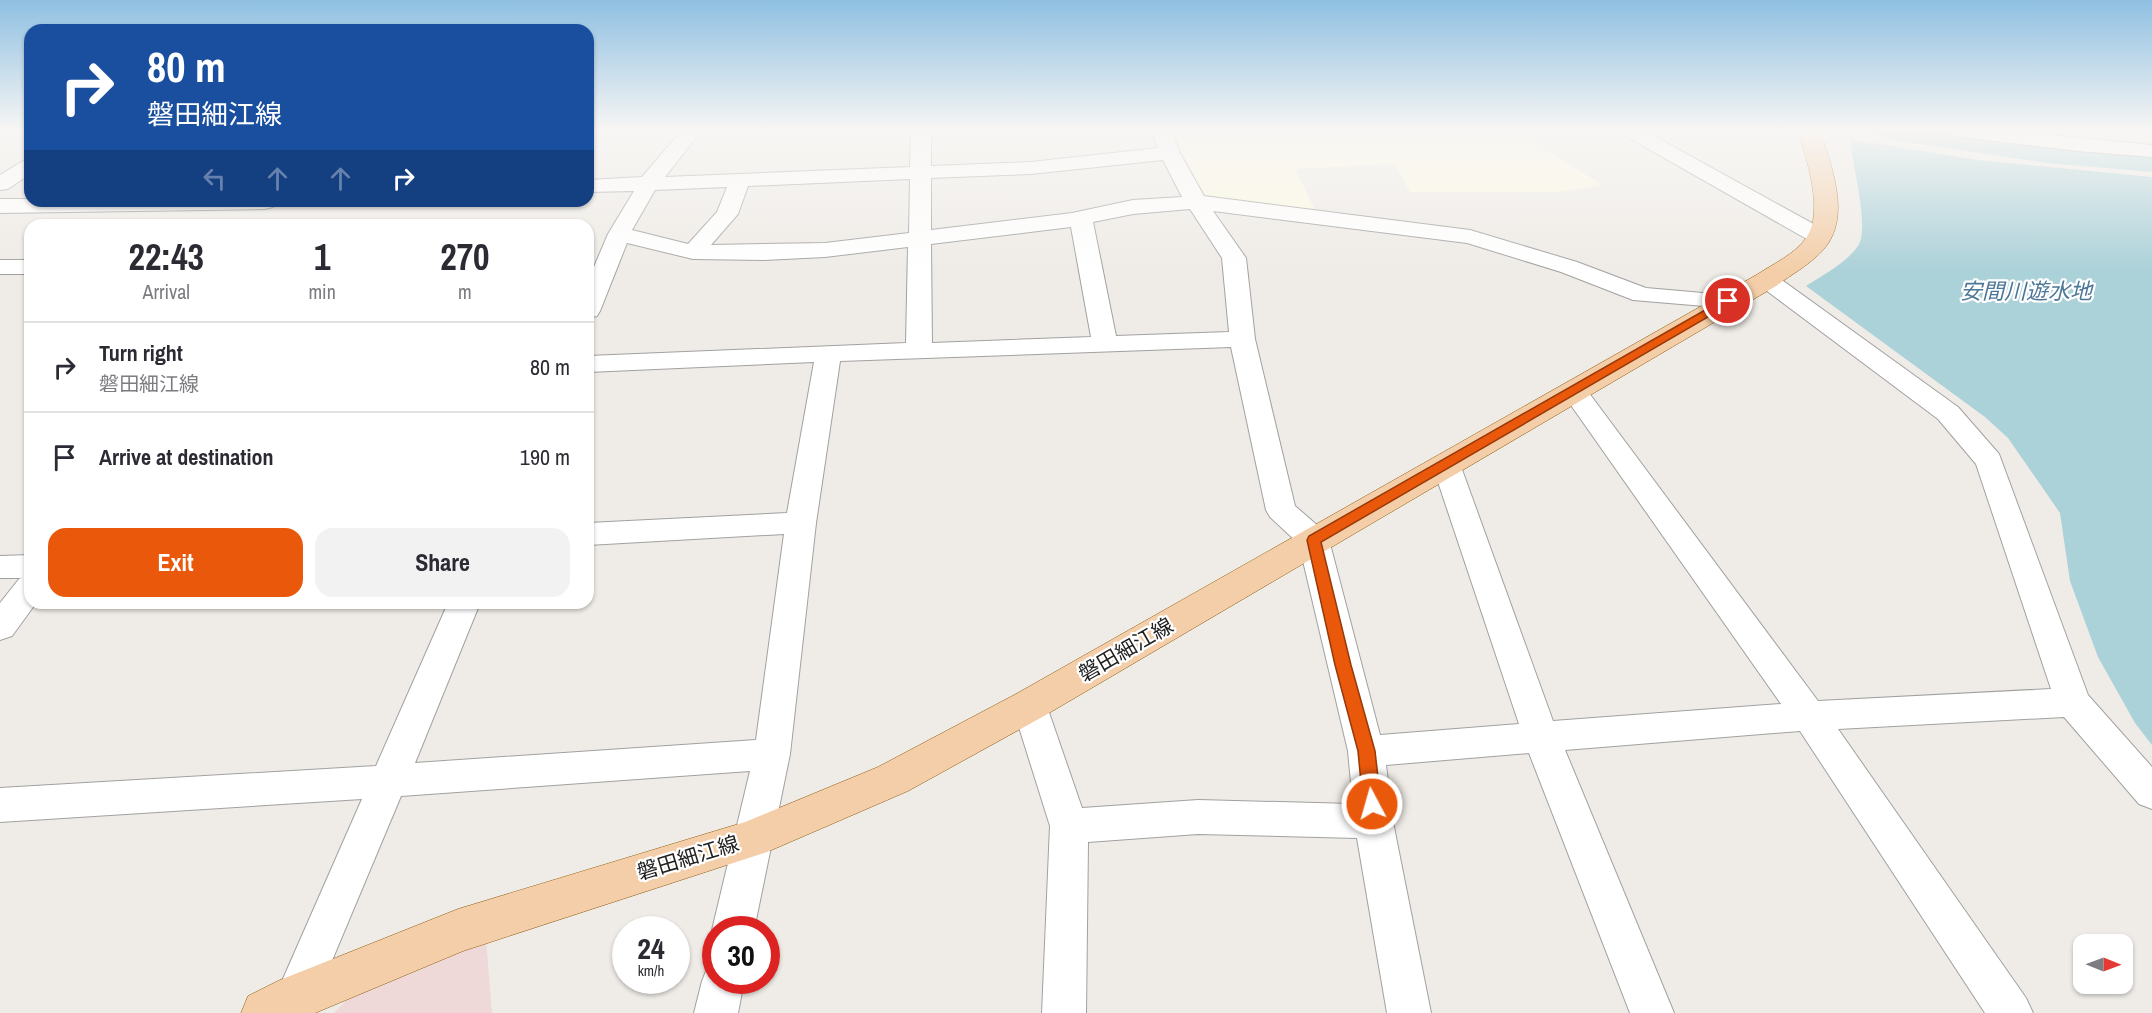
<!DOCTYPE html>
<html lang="en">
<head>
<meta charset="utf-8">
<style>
	:root { --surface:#fff; --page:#f2f2f3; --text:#2b2b33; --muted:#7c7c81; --line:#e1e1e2; --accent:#ea580c }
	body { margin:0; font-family:"Archivo Narrow","Noto Sans JP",sans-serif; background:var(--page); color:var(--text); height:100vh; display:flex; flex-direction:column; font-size:22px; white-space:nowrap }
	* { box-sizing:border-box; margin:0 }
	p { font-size:20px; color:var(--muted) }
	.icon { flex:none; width:33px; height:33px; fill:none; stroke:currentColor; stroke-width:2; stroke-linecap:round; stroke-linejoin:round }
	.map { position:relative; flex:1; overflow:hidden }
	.side { position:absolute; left:24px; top:219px; width:570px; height:390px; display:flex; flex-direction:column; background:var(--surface); border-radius:18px; box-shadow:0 2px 4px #0004 }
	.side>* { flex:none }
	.banner { position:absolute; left:24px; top:24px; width:570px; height:183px; border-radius:18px; box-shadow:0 2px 4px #0004; background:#1a4fa0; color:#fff; overflow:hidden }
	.needle { width:39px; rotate:91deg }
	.buttons { position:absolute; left:2073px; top:934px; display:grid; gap:12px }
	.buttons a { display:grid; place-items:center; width:60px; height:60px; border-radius:12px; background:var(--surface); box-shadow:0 2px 4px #0004; font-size:30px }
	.speed { position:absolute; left:612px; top:916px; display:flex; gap:12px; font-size:30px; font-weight:700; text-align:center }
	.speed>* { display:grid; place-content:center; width:78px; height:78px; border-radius:50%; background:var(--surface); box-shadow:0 2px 4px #0004; line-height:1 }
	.speed small { font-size:15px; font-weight:400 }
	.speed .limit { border:9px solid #d22; background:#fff; color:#111 }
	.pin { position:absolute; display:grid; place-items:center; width:51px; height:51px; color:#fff; margin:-26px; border:3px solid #fff; border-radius:50%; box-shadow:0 2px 6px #0007 }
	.me { position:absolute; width:66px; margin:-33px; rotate:354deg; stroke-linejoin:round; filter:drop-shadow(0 0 4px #0008) }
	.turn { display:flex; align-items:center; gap:21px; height:126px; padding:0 24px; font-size:27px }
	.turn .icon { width:78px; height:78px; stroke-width:2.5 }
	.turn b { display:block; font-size:42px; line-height:51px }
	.lanes { display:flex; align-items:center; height:57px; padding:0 24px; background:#0003; justify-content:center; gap:30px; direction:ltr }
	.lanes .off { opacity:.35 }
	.eta { display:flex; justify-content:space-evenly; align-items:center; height:102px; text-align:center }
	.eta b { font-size:36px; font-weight:800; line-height:42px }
	.cta { display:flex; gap:12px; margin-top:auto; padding:12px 24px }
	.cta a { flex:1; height:69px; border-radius:18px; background:var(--accent); color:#fff; font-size:24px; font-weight:800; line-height:69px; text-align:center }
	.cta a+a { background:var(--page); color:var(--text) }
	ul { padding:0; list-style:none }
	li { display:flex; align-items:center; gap:18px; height:90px; padding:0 24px; border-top:2px solid var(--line) }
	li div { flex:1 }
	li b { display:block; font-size:22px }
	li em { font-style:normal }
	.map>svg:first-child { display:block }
</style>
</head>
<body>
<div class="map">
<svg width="2152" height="1013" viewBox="0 0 2152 1013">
	<rect width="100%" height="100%" fill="#efece7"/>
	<path fill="#eed8d8" d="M486 940 492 1013H334L352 994Z"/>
	<path fill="#fcfbe3" d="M1169 130H1516L1602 185 1558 192H1410L1395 164 1295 169 1317 214 1193 199Z"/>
	<path fill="#abd1d9" d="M1850 139 1977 160 2152 177V745L2135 723 2098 657 2070 581 2060 513 2008 438 1985 417 1806 286C1823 275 1846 263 1858 246 1870 227 1852 164 1850 139Z"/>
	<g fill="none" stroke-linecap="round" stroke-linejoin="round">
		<path fill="#abd1d9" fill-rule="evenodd" d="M1871 130H1944L2047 145 2152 154V172L2047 163 1886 139 1876 136Z"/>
		<g stroke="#a1a1a1" stroke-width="2">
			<g id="minor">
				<path d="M682 130H702L665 177 910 167 911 130H931V166L1031 162 1158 148 1151 130H1171L1180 153 1204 196 1470 230 1577 262 1646 288 1737 296 1740 301 1737 306 1728 308 1633 300 1561 272 1467 243 1213 211 1246 258 1255 339 1295 506 1325 532 1329 540 1380 735 1519 724 1432 464 1436 457 1446 455 1456 457 1460 464 1553 721 1781 704 1561 391 1565 385 1574 383 1583 385 1818 701 2051 689 1976 464 1938 419 1759 285 1755 280 1759 275 1767 273 1775 275 1958 407 1999 454 2088 695 2152 767V809L2139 804 2064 717 1838 729 2026 998 2033 1013H1985L1800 731 1565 750 1674 1013H1630L1529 753 1386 765 1393 822 1431 1013H1387L1357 838 1198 834 1088 842 1086 1013H1042L1050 826 1012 705 1017 695 1030 691 1043 695 1082 808 1198 800 1353 804 1348 751 1299 544 1270 517 1266 510 1231 347 840 361 816 523 790 754 754 930H716V937L712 930 750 771 401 796 310 1013 282 1012 275 997 362 799 0 822V788L376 766 448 603H480L415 763 756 740 784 534 588 545V523L787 513 814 362 588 372V356L906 343 908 247 825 257 764 260 693 259 627 243 600 311 597 316 588 318V281L608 234 634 191 588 192V180L642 177ZM1163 160 1182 197 1133 200 1072 213 931 230V178L1031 174ZM910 179 909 233 825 243 711 245 738 214 748 186ZM727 187 717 212 688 244 632 230 655 190ZM1190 209 1222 258 1229 332 1116 336 1093 222 1133 214ZM1071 227 1091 337 932 343 931 244Z"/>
				<path d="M1619 130H1643L1828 232 1831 237 1828 242 1820 244 1812 242 1622 134Z"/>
				<path d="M1945 130H2001L2152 145V157L2078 151 1955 136 1948 134Z"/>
				<path d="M30 159V174L8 189 0 190V175L23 161Z"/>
				<path d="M0 199H30V201L276 202 273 207 265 209 0 213Z"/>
				<rect x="0" y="260" width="30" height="14"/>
				<path d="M30 555V603H36L12 636 0 640V603L19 579 22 578H0V556Z"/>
				<path d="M716 963V981H744L738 1013H694L702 981 708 966Z"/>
			</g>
		</g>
		<g stroke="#8d5c0e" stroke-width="1">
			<path id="major" d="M1798 130H1820C1831 166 1852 216 1824 249 1811 264 1792 274 1776 286L1044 716 908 791 767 852 463 951 315 1013H241L248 996 280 980 458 909 745 822 878 767 1016 694 1758 274C1773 264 1795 254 1806 238 1825 212 1806 158 1798 130Z"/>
		</g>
		<use href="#minor" fill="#fff" fill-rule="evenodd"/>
		<use href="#major" fill="#f3cea8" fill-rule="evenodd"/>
	</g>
	<linearGradient id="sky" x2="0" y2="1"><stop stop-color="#8fc0e2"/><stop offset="0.48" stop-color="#f8f6f4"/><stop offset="1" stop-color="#f8f6f4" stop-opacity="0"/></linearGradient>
	<rect width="2152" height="271" fill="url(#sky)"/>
	<path fill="#ea580c" stroke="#983908" stroke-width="1.5" d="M1728 297 1734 301 1732 303 1321 542 1351 665 1375 751 1381 804 1378 810 1372 812 1366 810 1363 804 1358 751 1335 665 1307 540 1309 536Z"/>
	<g text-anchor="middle" stroke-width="4.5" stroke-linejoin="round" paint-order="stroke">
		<g font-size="21" fill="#202020" stroke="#fff">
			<text transform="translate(1126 650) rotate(-30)" y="7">磐田細江線</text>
			<text transform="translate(688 858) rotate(-17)" y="7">磐田細江線</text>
		</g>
		<g font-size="22" font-style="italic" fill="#4d7798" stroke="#fff">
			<text x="2026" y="299">安間川遊水地</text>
		</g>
	</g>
</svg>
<div class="buttons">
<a><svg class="needle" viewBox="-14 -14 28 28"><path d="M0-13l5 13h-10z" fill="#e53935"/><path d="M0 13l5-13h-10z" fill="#7c7c81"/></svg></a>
</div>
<div class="speed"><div>24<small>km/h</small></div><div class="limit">30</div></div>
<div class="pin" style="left:1728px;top:301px;background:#d93025"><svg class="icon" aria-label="arrive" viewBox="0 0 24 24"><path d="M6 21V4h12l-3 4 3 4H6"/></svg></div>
<svg class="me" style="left:1372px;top:804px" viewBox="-20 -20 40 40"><circle r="17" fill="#ea580c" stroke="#fff" stroke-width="3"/><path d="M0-11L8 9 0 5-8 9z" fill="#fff"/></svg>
<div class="banner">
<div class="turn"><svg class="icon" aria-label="right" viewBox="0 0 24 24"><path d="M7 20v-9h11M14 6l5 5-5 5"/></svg><div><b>80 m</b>磐田細江線</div></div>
<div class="lanes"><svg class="icon off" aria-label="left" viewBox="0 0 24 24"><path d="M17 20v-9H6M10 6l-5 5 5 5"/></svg><svg class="icon off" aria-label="ahead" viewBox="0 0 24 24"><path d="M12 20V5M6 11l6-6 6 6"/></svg><svg class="icon off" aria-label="ahead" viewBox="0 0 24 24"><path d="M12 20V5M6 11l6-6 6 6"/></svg><svg class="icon" aria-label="right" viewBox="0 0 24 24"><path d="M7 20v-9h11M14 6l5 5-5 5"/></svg></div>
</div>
<section class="side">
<div class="eta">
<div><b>22:43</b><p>Arrival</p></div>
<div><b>1</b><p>min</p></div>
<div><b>270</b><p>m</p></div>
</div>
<ul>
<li><svg class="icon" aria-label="right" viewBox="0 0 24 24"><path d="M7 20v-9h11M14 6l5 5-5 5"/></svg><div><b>Turn right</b><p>磐田細江線</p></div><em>80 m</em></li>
<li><svg class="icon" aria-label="arrive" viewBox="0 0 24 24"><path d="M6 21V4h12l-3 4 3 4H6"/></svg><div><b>Arrive at destination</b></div><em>190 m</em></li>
</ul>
<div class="cta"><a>Exit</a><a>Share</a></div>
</section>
</div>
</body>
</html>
